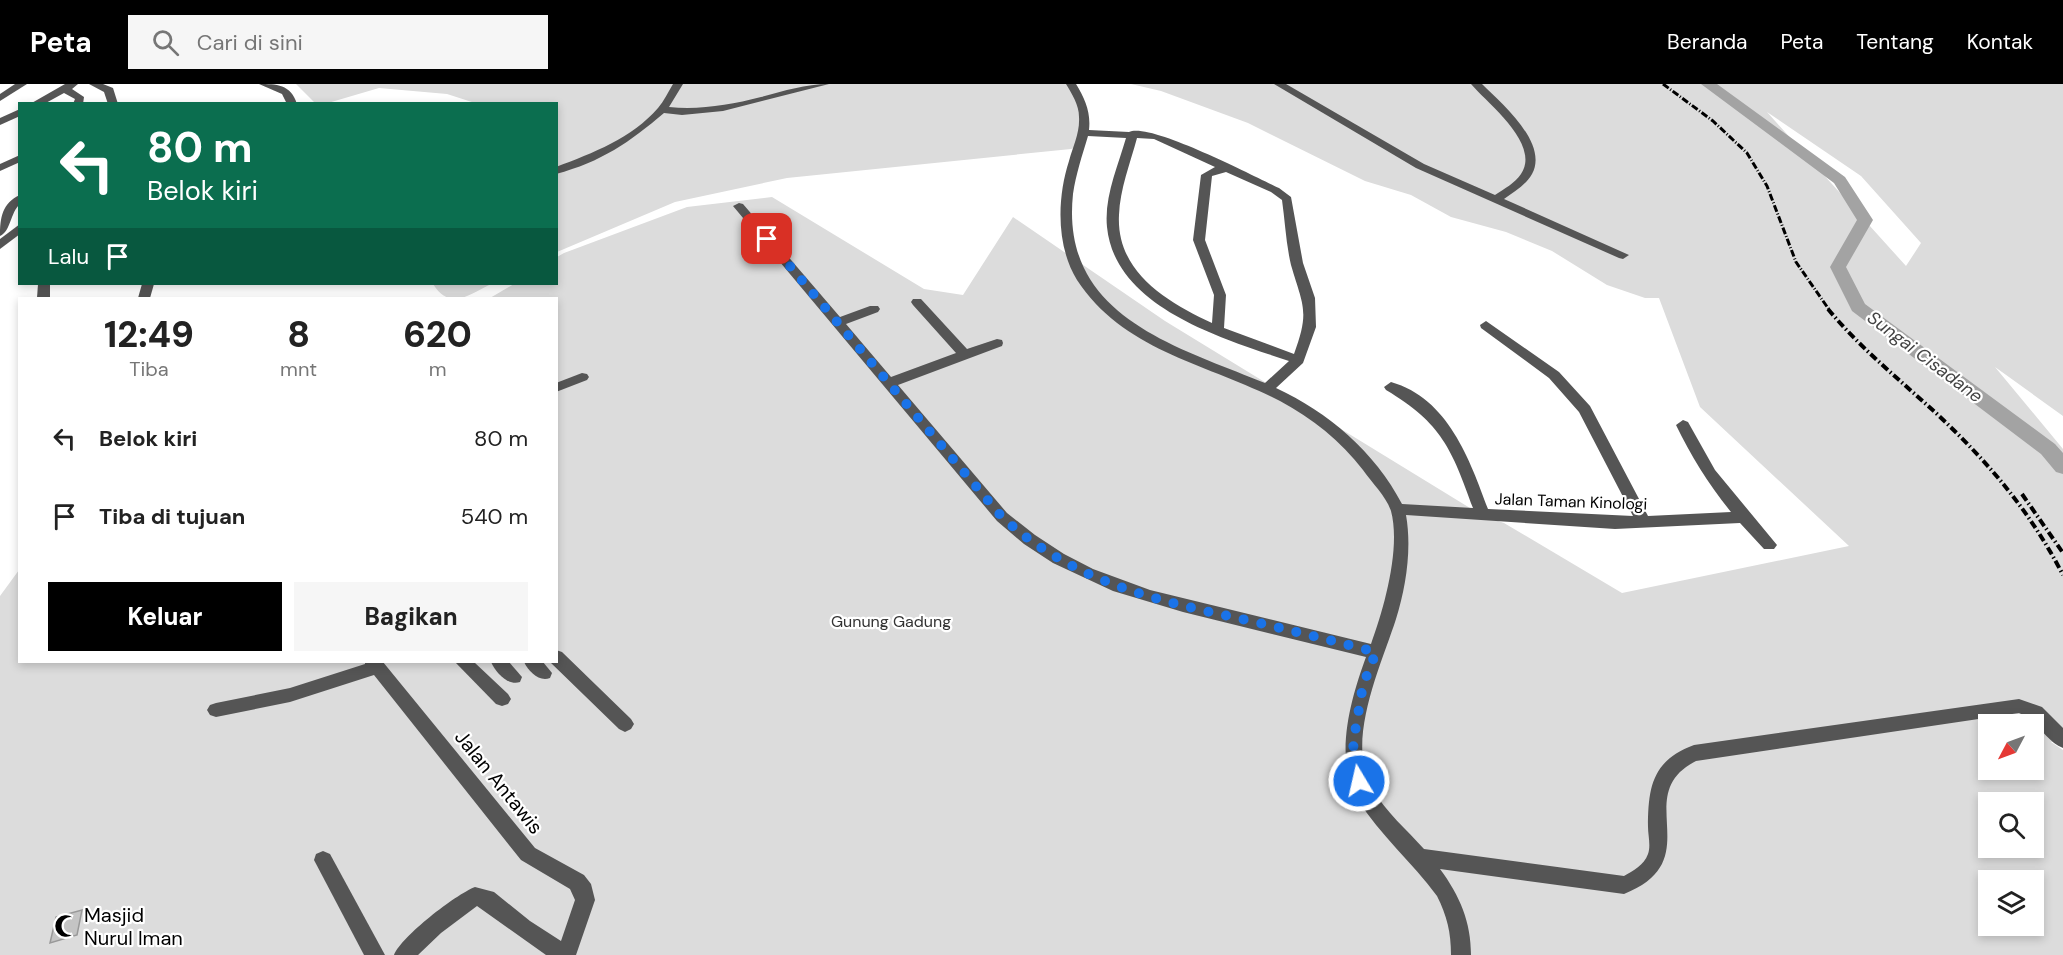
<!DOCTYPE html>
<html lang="id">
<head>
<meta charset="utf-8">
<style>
	:root { --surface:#fff; --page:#f6f6f6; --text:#222; --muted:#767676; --accent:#000 }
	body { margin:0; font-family:"DM Sans",sans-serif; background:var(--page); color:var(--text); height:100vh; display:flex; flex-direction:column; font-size:22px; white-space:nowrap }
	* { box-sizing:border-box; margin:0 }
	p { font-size:20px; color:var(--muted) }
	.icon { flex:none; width:33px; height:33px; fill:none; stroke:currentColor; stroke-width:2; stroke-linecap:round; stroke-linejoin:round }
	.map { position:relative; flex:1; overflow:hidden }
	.sheet { position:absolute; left:18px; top:213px; width:540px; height:366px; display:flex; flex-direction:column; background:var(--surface); border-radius:0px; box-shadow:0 3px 9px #0003 }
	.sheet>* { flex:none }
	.top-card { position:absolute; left:18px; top:18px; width:540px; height:183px; border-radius:0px; box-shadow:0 3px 9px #0003; background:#0b6e4f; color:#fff; overflow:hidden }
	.needle { width:39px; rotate:229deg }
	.buttons { position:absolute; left:1978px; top:630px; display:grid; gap:12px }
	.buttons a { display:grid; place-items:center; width:66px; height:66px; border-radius:0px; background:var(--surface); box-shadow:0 3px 9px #0003; font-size:30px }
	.pin { position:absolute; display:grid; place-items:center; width:51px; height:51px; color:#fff; margin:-26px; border-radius:12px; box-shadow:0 3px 9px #0006 }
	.me { position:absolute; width:66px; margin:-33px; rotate:351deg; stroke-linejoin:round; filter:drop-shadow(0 0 4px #0008) }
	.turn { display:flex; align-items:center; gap:21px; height:126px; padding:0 30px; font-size:27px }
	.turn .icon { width:78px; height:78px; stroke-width:2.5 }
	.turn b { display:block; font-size:42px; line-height:51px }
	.then { display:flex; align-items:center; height:57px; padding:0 30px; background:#0003; gap:12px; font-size:22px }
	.eta { display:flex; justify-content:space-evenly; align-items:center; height:102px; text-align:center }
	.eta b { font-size:36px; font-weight:800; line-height:42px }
	.action { display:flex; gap:12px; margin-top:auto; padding:12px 30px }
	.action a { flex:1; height:69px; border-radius:0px; background:var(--accent); color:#fff; font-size:24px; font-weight:800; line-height:69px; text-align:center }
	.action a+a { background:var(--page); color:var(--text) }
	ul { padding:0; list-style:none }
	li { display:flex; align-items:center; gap:18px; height:78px; padding:0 30px }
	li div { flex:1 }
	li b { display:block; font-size:22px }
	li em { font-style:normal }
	header { display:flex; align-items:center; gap:36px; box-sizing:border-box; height:84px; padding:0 30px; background:var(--accent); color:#fff }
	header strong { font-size:28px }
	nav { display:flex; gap:33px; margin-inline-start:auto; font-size:21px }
	.search { width:420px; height:54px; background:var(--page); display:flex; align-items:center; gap:15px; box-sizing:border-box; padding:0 21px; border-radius:0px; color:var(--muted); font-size:22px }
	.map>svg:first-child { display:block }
</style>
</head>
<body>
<header>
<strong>Peta</strong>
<div class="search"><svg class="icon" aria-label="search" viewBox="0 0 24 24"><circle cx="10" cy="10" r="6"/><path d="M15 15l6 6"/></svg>Cari di sini</div>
<nav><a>Beranda</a><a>Peta</a><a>Tentang</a><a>Kontak</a></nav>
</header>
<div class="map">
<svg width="2063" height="871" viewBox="0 0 2063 871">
	<rect width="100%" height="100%" fill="#fff"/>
	<g fill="#dcdcdc" fill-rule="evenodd">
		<path d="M296 0H1076C1090 24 1090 36 1082 62L1071 65 787 94 675 118 557 168 556 20 475 19 447 10 379 4 328 19H315Z"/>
		<path d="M1131 0H2063V332L1995 283 2063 365V655L2051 658 2063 666V871H0V512L19 486 20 578H556V214H490L514 200H556L557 173 564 169 687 123 772 113 924 205 963 211 1013 133 1165 237 1483 432 1504 439 1622 509 1849 462 1700 323 1659 214H1645L1607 201 1552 167 1506 148 1451 133 1411 111 1365 97 1248 39 1161 7ZM1767 28 1861 92 1921 159 1906 182ZM1989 640H2034V686H1989ZM1989 718H2034V764H1989ZM1989 796H2034V842H1989Z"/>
		<path d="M433 200H491C469 211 450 227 433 200Z"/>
	</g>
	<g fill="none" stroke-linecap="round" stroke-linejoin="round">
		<path fill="#a3a3a3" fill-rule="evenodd" d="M1701 0H1717L1845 93 1873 136 1846 183 1865 220 2055 360 2063 369V390L2056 388 2041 370 1852 227 1830 183 1857 136 1834 99Z"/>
	</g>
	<path fill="#c4c4c4" stroke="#999" stroke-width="1.5" d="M82 826 77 851 50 859 56 833Z"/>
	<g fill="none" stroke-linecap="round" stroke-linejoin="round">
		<g fill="#555" fill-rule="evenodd">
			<path d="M15 0H27L0 17V10Z"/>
			<path d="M65 0H78L72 5 84 13 83 20H73L75 15 64 9 44 20H30Z"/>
			<path d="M89 0H103L113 4 118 20H108L104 8Z"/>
			<path d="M259 0C276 0 291 0 297 20H287L282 10Z"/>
			<path d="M673 0H683L669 23C700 26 730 21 761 13 784 7 805 0 829 0L723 27 682 31 664 29C630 58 601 78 556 90V83C593 69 632 54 658 24 664 17 668 8 673 0Z"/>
			<path d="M1066 0H1076C1085 15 1091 28 1089 46L1129 48C1150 38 1253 92 1279 104L1291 113 1303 179 1315 214 1316 243 1303 279 1276 304C1328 328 1375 368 1402 420L1473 424C1452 366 1442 339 1386 306L1384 303 1391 298C1448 314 1470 376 1488 425L1633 432 1579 328 1549 294 1481 244 1480 241 1486 237 1559 288 1590 322 1648 432 1731 428C1709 401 1691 372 1676 341L1683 336 1688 338 1715 386 1777 461 1774 465H1764L1740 439 1615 445 1406 431C1412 465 1406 503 1396 535 1381 582 1344 659 1373 706 1386 728 1407 746 1424 765L1624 792C1633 787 1644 781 1648 770 1651 762 1648 751 1648 743 1648 702 1653 676 1694 661L2019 615 2042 623 2063 644V664C2045 657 2038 636 2019 629L1696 677C1629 711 1710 776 1624 810L1440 785C1460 812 1471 838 1471 871H1451C1451 848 1447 832 1437 812 1412 778 1380 751 1358 716 1333 675 1351 614 1366 573L1183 528 1113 507 1053 479 1024 460 997 437 733 122 739 119 743 120 840 233 870 222H878L880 225 878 228 846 240 891 293 956 269 913 221 911 218 913 215H921L967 265 997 255 1002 256 1003 259 1002 262 898 301 1007 429 1035 451 1064 470 1093 485 1150 506 1371 560C1384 525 1401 464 1391 427 1386 412 1372 399 1363 386 1341 357 1312 334 1280 317 1209 280 1124 268 1077 196 1056 162 1057 114 1069 77 1073 62 1080 49 1079 33 1079 21 1072 10 1066 0ZM1088 52 1126 54C1118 82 1104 113 1107 143 1115 224 1224 255 1289 277L1265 299C1175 262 1060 232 1073 110 1076 90 1082 72 1088 52ZM1137 54 1154 55 1215 83 1201 91 1193 156 1214 211 1212 239C1167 218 1116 188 1119 131 1120 105 1130 80 1137 54ZM1226 88 1271 108 1282 116C1285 137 1286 160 1291 181 1303 222 1310 227 1294 270L1224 244 1226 211 1205 156 1212 92Z"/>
			<path d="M1274 0H1286L1424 80 1495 111C1504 105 1515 99 1521 90 1541 60 1488 20 1471 0H1482C1501 19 1549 59 1532 90 1526 101 1514 108 1504 115L1629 171 1623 175 1619 174 1416 84Z"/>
			<path d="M20 25V32L0 41V34Z"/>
			<path d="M20 71V78L0 87V80Z"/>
			<path d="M20 111V120C10 129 11 147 0 152 0 134 2 119 20 111Z"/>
			<path d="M20 140V150L0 165V155Z"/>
			<path d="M38 200H50V214H37Z"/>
			<path d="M142 200H154L150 214H138Z"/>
			<path d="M582 289 587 290 589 293 587 296 556 308V299Z"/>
			<path d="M556 566 562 568 631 635 634 640 631 645 625 648 619 645 550 578H556Z"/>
			<path d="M365 578H383L535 764 584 791 591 800 595 816 576 871H546L477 822 441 849 418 871H394C402 852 455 811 475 803L494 808 530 837 561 857 575 816 570 805 521 776 374 591 290 618 216 633 210 631 207 626 210 621 216 619 290 604 365 580Z"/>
			<path d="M455 578H474L508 610 511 615 508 620 502 622 496 620Z"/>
			<path d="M491 578H509L522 593 520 598C508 602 496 589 491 578Z"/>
			<path d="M524 578H543L552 589 550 594C539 598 529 588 524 578Z"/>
			<path d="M323 767 330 770 385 871H364L314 776 316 770Z"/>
		</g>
		<path stroke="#000" stroke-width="3" stroke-dasharray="7 2 1 2" stroke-linecap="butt" d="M1663 0 1713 37 1747 69 1767 102 1796 178 1830 227"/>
		<g stroke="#000" stroke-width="4" stroke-dasharray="8 3 1.5 3" stroke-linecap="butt">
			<path d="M1828 225C1860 264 1900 296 1937 330 1989 379 2030 427 2063 491"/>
			<path d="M2022 410 2063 469"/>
		</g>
	</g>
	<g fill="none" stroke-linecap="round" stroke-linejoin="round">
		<path stroke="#1a73e8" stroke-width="10" stroke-dasharray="0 18" d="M767 155 1002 433C1074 499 1158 517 1251 537 1293 547 1334 557 1376 568L1363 601 1353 660 1359 697"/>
	</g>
	<defs>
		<g id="mosque-bare" transform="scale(1.8)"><path d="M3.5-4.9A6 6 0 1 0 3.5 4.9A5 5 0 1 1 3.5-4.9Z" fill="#000" stroke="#fff" stroke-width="2.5" paint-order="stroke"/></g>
	</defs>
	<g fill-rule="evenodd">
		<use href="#mosque-bare" x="66" y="842"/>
	</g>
	<g text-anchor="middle" stroke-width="4.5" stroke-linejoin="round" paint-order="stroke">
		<g font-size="16" fill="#000" stroke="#fff">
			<text transform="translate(1571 417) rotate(2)" y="6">Jalan Taman Kinologi</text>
		</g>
		<g font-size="16" fill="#333" stroke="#fff">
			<text x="891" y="543">Gunung Gadung</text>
		</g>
		<g font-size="18" font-style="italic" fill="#444" stroke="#fff">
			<text transform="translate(1925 273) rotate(37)" y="6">Sungai Cisadane</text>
		</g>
		<g font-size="20" fill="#000" stroke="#fff">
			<text transform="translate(499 698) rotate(51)" y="7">Jalan Antawis</text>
		</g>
		<g font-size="20" fill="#000" stroke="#fff" text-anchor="start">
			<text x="84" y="838">Masjid<tspan x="84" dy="23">Nurul Iman</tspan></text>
		</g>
	</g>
</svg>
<div class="buttons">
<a><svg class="needle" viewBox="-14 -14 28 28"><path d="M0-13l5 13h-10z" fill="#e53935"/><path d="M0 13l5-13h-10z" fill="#767676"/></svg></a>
<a><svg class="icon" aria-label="search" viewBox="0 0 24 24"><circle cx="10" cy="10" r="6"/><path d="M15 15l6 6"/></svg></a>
<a><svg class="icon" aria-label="layers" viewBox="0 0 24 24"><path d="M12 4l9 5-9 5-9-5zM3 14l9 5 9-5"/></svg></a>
</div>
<div class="pin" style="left:767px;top:155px;background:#d93025"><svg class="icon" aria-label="arrive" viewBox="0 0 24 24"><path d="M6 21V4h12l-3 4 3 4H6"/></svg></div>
<svg class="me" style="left:1359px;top:697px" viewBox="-20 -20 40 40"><circle r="17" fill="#1a73e8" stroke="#fff" stroke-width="3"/><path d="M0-11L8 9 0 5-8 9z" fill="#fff"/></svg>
<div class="top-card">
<div class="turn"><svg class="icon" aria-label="left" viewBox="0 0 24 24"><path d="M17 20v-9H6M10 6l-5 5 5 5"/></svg><div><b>80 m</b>Belok kiri</div></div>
<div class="then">Lalu<svg class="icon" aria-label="arrive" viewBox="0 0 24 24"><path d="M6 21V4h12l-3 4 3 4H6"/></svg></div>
</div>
<section class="sheet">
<div class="eta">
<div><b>12:49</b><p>Tiba</p></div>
<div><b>8</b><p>mnt</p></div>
<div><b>620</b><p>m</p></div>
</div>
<ul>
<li><svg class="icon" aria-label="left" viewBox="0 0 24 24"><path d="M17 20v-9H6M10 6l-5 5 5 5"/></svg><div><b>Belok kiri</b></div><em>80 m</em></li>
<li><svg class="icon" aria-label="arrive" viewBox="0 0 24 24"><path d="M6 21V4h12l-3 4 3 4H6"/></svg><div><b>Tiba di tujuan</b></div><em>540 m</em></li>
</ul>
<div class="action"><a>Keluar</a><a>Bagikan</a></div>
</section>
</div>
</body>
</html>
